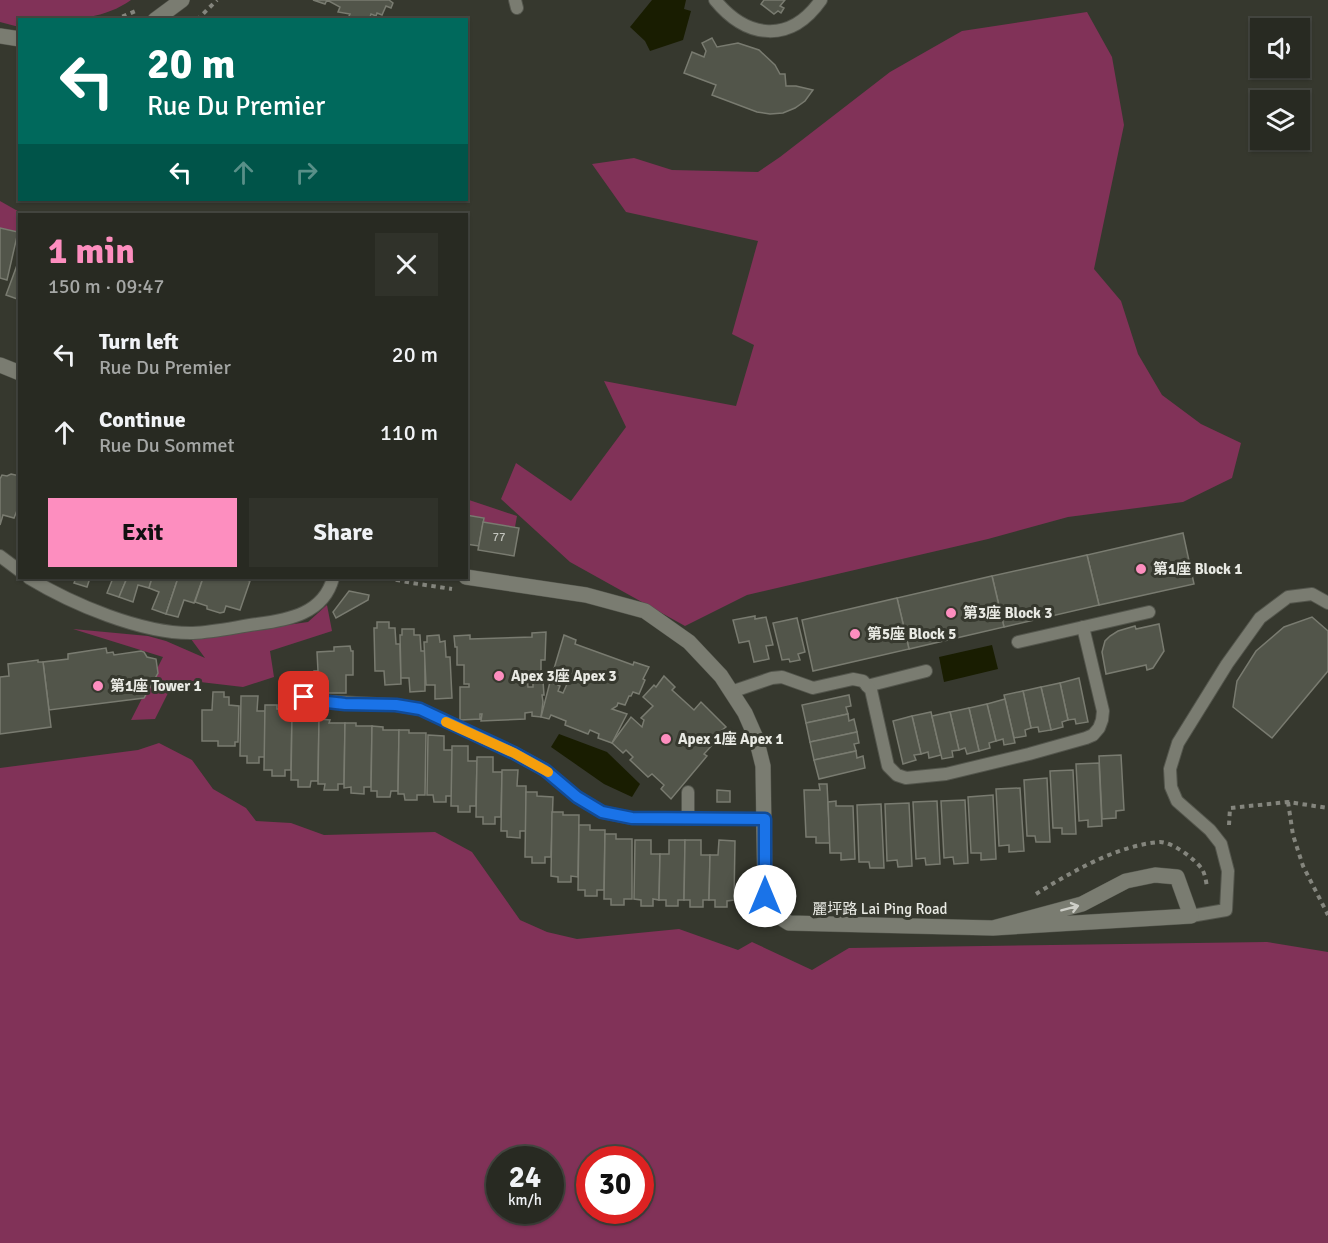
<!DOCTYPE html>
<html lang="en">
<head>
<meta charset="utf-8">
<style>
	:root { --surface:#282a22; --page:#30322a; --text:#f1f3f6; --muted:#a5a7a5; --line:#444640; --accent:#fd8ebf }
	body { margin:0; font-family:Signika,"Noto Sans TC",sans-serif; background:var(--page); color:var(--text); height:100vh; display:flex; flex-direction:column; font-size:22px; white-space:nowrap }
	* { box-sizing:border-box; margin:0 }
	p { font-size:20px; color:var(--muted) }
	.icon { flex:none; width:33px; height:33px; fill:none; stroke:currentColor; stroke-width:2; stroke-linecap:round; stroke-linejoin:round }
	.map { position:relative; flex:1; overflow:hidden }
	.drawer { position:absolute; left:18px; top:213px; width:450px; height:366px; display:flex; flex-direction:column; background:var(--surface); border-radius:0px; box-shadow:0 2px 4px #0004,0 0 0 2px var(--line) }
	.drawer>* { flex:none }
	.banner { position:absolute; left:18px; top:18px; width:450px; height:183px; border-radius:0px; box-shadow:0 2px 4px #0004,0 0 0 2px var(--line); background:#00695c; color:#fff; overflow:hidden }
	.tools { position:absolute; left:1250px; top:18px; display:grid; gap:12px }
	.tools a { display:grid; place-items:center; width:60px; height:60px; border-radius:0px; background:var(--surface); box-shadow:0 2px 4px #0004,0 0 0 2px var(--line); font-size:30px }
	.speed { position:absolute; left:486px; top:1146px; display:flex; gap:12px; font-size:30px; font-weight:700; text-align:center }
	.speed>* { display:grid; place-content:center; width:78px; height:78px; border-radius:50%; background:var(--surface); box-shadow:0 2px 4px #0004,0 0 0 2px var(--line); line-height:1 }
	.speed small { font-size:15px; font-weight:400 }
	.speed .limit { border:9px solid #d22; background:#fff; color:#111 }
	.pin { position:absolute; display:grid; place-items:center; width:51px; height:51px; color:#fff; margin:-26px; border-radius:12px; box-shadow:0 3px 9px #0006 }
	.me { position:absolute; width:66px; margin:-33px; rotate:0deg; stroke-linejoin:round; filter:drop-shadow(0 0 4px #0008) }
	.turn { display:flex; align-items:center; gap:21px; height:126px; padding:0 30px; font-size:27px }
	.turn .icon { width:78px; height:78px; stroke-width:2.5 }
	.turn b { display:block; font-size:42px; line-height:51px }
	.lanes { display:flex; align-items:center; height:57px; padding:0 30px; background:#0003; justify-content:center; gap:30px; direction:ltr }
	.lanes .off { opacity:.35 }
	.round { display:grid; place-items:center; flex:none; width:63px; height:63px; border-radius:0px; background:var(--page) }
	.head { display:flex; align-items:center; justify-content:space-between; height:102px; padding:0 30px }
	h1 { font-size:36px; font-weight:700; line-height:45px; color:var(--accent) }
	.primary-button { display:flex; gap:12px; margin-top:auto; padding:12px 30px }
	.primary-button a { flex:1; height:69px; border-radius:0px; background:var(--accent); color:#111; font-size:24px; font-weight:700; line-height:69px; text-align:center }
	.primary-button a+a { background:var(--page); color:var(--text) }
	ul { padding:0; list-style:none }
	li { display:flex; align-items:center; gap:18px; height:78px; padding:0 30px }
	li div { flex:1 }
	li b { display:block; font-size:22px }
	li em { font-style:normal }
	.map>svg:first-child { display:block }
</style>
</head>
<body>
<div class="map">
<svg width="1328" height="1243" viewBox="0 0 1328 1243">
	<rect width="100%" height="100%" fill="#36382e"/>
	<g fill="#813258" fill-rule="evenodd">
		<path d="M0 0H131C99 23 57 20 20 20L19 27 0 22Z"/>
		<path d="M1087 12 1112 57 1124 125 1094 269 1121 301 1138 354 1162 395 1201 424 1241 443 1232 478 1183 502 1068 517 988 539 747 595 685 626 570 562 501 499 516 463 571 501 626 427 604 381 736 406 754 345 732 334 758 241 626 212 592 164 634 158 672 170 758 172 780 157 890 72 962 31Z"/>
		<path d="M0 201 23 214H20L18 232 0 228Z"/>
		<path d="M466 499 517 516 515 527 483 522 484 518 467 515Z"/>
		<path d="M327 605 332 631 270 651 274 677 243 687 183 680 170 689 155 719 131 720 163 657 73 629 148 636 166 641 205 658 191 639 308 622Z"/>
		<path d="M159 743 192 760 213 789 246 808 256 821 291 823 324 835 435 832 472 852 520 920 547 932 577 939 679 929 738 950 752 942 812 970 849 948 1267 942 1328 952V1243H0V768L138 750ZM500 1160H550V1210H500ZM590 1160H640V1210H590Z"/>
	</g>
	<g fill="#191d01">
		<path d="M652 0H686L684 9 691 11 683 40 650 51 645 41 630 27Z"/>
		<path d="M992 645 998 669 944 682 939 657Z"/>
		<path d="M559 734 607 752 640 784 632 797 604 784 551 747Z"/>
	</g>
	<g fill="#52554a" stroke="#797b70" stroke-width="1.5">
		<path d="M313 0H389L393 3 391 8 386 6 382 15 377 13 376 16 371 14 369 20 357 18 351 20 348 18 350 14 338 12 340 7 327 0 325 4Z"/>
		<path d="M764 0H785L780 6 784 8 781 13 778 11 774 14 761 4Z"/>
		<path d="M712 38 717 47 738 43 759 50 775 65 780 74H785L786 86H796L813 90 805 101 795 108 783 113 770 114 757 112 712 95 716 85 684 73 692 52 704 57 706 51 702 43Z"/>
		<path d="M0 228 18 232 7 280 0 278Z"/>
		<path d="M20 257V300L6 295Z"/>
		<path d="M11 474 20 476V503L14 518 3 515 0 525V479L2 475 7 476Z"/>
		<path d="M466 515 484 518 479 546 466 544Z"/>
		<path d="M483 522 519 528 514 556 478 550Z"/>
		<path d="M1183 533 1194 584 1099 605 1087 555Z"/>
		<path d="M1087 555 1099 605 1004 627 992 576Z"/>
		<path d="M992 576 1004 627 909 649 897 598Z"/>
		<path d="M76 578H90L87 587 74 583Z"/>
		<path d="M113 578H127L119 597 107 593Z"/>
		<path d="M127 578H152L149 588 138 585 133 602 119 597Z"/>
		<path d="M152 578H178L166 614 152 609 159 592 149 588Z"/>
		<path d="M178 578H203L194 603 184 600 178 617 166 614Z"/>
		<path d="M203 578 225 580V578H240L250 581 240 610 226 606 224 612 220 613 207 609V606L195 602Z"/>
		<path d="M349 591 369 595 368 600 336 618 333 612Z"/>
		<path d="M897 598 909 649 813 671 802 620Z"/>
		<path d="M755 616V619L766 617 773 645 766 646 769 659 754 662 749 641 739 643 733 620Z"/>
		<path d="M1312 617 1328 631V671L1272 738 1233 707 1237 681 1256 651 1284 627Z"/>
		<path d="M797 618 805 652 798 654 800 660 790 662 789 659 782 660 773 623Z"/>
		<path d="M377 622H389V628H395L396 644H400L401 684 385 685 384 671H375L374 628H377Z"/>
		<path d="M1159 624 1164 651 1153 668 1147 670 1146 665 1106 674 1102 652 1105 641 1110 636 1118 631 1135 626 1136 629Z"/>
		<path d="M402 629H414V635H420L421 651H425V691L410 692 409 678H401L400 635H402Z"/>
		<path d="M546 632 545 660H541V675L527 677 528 687H533V681H543L544 695H542L543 702 541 717 532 716V712L525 713V719L481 721 482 714H480V719L460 720V687H469V684H464V665H457V647H455L454 636 470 635V639L532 637V633Z"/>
		<path d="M439 635 440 642 445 641 446 657H450L452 698 435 699V685H426L424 642H427V636Z"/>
		<path d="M564 635 576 640 575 644 633 665 634 662 649 667 643 679 645 680 639 694 633 692 631 696H629L625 705 618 703 617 706 612 709 627 714 612 743 598 738 599 734 590 730 588 734 565 725 566 721 551 715 549 719 541 717 550 682 560 686 558 691 563 693 567 684 559 681 560 679 555 677 557 674 553 672Z"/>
		<path d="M350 646 351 651H353V675H346V693H328V681H314V671H318L317 652 334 651V647Z"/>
		<path d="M106 648 107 653 113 652 114 655 141 651 144 652 147 657 156 659 158 673 144 698 49 710 43 662 68 659V654Z"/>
		<path d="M38 660V662H43L51 727 0 734V677L9 676 8 664Z"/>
		<path d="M664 676 675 687 672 690 694 710 701 702 726 727 722 730 724 732 704 754 707 756 671 799 661 789 664 785 652 774 648 777 630 760 633 757 626 750 623 753 612 743 631 717 642 727 644 720 641 718 653 706 643 697 654 685 656 687Z"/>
		<path d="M1079 678 1088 722 1076 724 1075 719 1068 720 1060 683Z"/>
		<path d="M1060 683 1068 720 1062 722 1063 727 1051 730 1041 687Z"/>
		<path d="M1041 687 1051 730 1039 732 1038 727 1031 728 1023 691Z"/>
		<path d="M1023 691 1031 728 1025 730 1026 736 1014 738 1004 695Z"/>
		<path d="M213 692H224V697H229V705L239 706 238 742H235V746H218V741H202V710H212Z"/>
		<path d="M849 695 851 706 846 707 848 714 806 723 802 705Z"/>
		<path d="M241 696H258L257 711H265V757H259V763H247V756H240Z"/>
		<path d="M1005 699 1015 743 1004 745 1003 739 996 741 987 704Z"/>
		<path d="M987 704 996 741 989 743 990 748 979 751 969 708Z"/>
		<path d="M265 705H277V709H292L291 770H285V776H272V770H264Z"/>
		<path d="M969 708 979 751 967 754 965 748 959 750 950 712Z"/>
		<path d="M931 712 941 755 929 758 928 752 921 754 912 716Z"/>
		<path d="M950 712 959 750 952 751 953 757 942 759 932 716Z"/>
		<path d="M848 714 849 721 854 719 857 732 810 742 806 723Z"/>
		<path d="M292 716H303V719H319L318 781H311L310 787H298V780H291Z"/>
		<path d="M912 716 921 754 914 755 916 760 903 764 893 721Z"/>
		<path d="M319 719 330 720 329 723H345L344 784H338V790H324L325 784H318Z"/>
		<path d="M345 723H356V726H372L371 787H364V794L351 793V787L344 788Z"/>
		<path d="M372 726 383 727V730H399L398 791H391L390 797H377V791H371Z"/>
		<path d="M399 730H409V733H426L425 795H417V800H405L404 794H398Z"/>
		<path d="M857 732 859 743 854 744 856 751 814 760 810 742Z"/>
		<path d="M428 735 444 736V750H453L452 796H446V802H434L433 795H427Z"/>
		<path d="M452 746H468V761H477L476 806H470V812H458V806H451Z"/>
		<path d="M856 751 857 758 863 756 865 768 819 779 814 760Z"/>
		<path d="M1121 755 1124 810 1116 811V818L1102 819 1099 756Z"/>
		<path d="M477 757H493V772H502L501 817H495V824H483V817H476Z"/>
		<path d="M1099 763 1102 826 1088 827V820L1079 821 1076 764Z"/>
		<path d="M502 770H518L517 786H526V831H520V838L507 837V831H501Z"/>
		<path d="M1073 770 1076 834H1062V828H1053L1050 771Z"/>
		<path d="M1047 778 1050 842H1036L1035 836H1027L1024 780Z"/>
		<path d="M819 784H827L830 843H816V837H806L804 790H820Z"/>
		<path d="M1020 788 1024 851 1009 852V845L999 846 996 789Z"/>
		<path d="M717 790 730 791V802H717Z"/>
		<path d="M526 792H537V796L553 797 551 857H545V863H532V857H525Z"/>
		<path d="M993 795 996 859 981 860V853H971L968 797Z"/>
		<path d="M965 800 968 863 954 864 953 857 944 858 941 801Z"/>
		<path d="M836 801V806H853L855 859 841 860V853H830L828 802Z"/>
		<path d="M937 801 940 864 926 865 925 858 916 859 913 802Z"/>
		<path d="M909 803 912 866 898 867 897 860 887 861 885 804Z"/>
		<path d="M881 804 884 868H870L869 862H859L857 805Z"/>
		<path d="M552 812H563V815H579L578 877 571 876V882H558V877L551 876Z"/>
		<path d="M579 825H590V830H605L604 890H597V896H585V890H578Z"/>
		<path d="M605 834H616V839H632V899H624V905H611V899H604Z"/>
		<path d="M635 840H651V854H660L659 900 653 899V906H641V900L634 899Z"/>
		<path d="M669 840H685L684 900H678V906H666V900H659L660 854H669Z"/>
		<path d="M685 840H701V855H710L709 900H703V907H690V900H684Z"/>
		<path d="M719 840 735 841 734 900 727 901V907H715V900H709L710 855H718Z"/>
	</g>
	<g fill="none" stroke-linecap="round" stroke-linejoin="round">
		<g stroke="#53554c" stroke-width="14">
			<g id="service">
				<path d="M515 0 517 8"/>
				<path d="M715 0C747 39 790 44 821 0"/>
				<path d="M0 556 20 571"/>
				<path d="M29 578C72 604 142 634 193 633 214 632 236 627 257 624 289 620 324 613 333 578"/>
				<path d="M1018 642 1149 612"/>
				<path d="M867 686 926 671"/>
				<path d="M731 692 772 678 782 677 813 688 853 679 863 681 871 690 888 766 897 775 906 778 946 774 1029 754 1086 738 1093 735 1099 728 1102 720 1103 711 1083 627"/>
				<path d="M290 693 318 701 396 705 420 709 514 753 545 770 577 797 602 812 631 818 765 819"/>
				<path d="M688 819V792"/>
				<path d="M1191 916 1226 910 1228 871 1221 844 1210 830 1177 801 1171 787 1170 769 1178 743 1227 664 1260 618 1288 597 1312 594 1328 603"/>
			</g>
		</g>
		<g stroke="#53554c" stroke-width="16">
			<g id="minor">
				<path d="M155 20 182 0"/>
				<path d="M0 36 20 39"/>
				<path d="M0 365 20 373"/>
				<path d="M466 577 586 595 645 611 689 642 721 676 745 713 756 738 763 766 765 896C770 909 777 916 789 923L993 928 1191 916 1177 877 1155 875 1126 881 1082 904 993 928"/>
			</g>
		</g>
		<g stroke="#84857d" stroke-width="4" stroke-dasharray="4.5 4.5" stroke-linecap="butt">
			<path d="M114 20 138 10"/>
			<path d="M197 20 217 0"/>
			<path d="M387 578 412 583 452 589"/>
			<path d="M1288 802 1293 835 1303 866 1328 915"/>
			<path d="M1229 825 1230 808 1288 802 1328 808"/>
			<path d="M1036 894C1071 872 1118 845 1160 842 1172 842 1195 859 1202 869 1205 874 1206 881 1207 887"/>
		</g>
		<use href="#service" stroke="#7a7c71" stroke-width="12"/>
		<use href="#minor" stroke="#7a7c71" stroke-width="15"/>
	</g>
	<defs><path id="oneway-shaft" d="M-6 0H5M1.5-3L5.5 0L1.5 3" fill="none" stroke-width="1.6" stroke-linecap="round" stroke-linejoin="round" transform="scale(1.5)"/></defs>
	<use stroke="#cdcec7" href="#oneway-shaft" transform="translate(1070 908) rotate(-15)"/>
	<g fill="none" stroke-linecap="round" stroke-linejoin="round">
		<g stroke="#114b97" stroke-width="15">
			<path id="route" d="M304 697 318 701 345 704 396 705 420 709 514 753 545 770 577 797 602 812 632 818 765 819V896"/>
		</g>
		<use href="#route" stroke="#1a73e8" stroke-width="10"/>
		<path stroke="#f59e0b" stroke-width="10" d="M446 722 514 753 548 772"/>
	</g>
	<g fill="#fd8ebf" stroke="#36382e" stroke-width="2">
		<circle cx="1141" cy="569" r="6"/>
		<circle cx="951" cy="613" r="6"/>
		<circle cx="855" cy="634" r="6"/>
		<circle cx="499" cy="676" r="6"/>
		<circle cx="98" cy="686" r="6"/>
		<circle cx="666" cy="739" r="6"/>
	</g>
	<g text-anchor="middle" stroke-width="6" stroke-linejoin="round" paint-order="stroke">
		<g font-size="12" fill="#c3c5be">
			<text x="499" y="541">77</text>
		</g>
		<g font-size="15" font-weight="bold" fill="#e9eae4" stroke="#36382e" text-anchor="start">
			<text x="1153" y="574">第1座 Block 1</text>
			<text x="963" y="618">第3座 Block 3</text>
			<text x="867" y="639">第5座 Block 5</text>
			<text x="511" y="681">Apex 3座 Apex 3</text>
			<text x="110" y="691">第1座 Tower 1</text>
			<text x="678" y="744">Apex 1座 Apex 1</text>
		</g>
		<g font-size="15" fill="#e9eae4" stroke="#36382e">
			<text x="880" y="914">麗坪路 Lai Ping Road</text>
		</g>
	</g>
</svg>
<div class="tools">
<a><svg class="icon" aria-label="sound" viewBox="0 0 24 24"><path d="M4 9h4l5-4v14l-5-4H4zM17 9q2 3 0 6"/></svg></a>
<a><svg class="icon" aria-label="layers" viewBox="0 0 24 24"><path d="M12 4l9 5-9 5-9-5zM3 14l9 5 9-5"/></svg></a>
</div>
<div class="speed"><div>24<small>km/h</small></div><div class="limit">30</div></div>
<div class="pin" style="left:304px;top:697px;background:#d93025"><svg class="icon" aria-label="arrive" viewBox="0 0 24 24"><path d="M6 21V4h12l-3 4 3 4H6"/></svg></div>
<svg class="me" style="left:765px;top:896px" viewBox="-20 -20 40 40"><circle r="19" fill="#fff"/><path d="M0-13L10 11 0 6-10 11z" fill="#1a73e8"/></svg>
<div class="banner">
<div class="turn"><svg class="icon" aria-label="left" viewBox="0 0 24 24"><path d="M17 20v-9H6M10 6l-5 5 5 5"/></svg><div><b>20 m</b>Rue Du Premier</div></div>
<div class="lanes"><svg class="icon" aria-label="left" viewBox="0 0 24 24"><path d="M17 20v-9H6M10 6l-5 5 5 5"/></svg><svg class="icon off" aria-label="ahead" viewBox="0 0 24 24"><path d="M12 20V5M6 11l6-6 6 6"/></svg><svg class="icon off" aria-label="right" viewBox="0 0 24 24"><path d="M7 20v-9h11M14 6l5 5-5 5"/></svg></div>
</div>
<section class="drawer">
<div class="head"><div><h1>1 min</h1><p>150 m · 09:47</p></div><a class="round"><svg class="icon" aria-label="close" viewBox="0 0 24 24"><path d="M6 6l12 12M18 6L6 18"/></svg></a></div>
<ul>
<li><svg class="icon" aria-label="left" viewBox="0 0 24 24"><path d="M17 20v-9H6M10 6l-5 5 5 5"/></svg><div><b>Turn left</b><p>Rue Du Premier</p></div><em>20 m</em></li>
<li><svg class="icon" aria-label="ahead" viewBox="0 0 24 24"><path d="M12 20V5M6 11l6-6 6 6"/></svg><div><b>Continue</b><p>Rue Du Sommet</p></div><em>110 m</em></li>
</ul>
<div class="primary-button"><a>Exit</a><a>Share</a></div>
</section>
</div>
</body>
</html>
